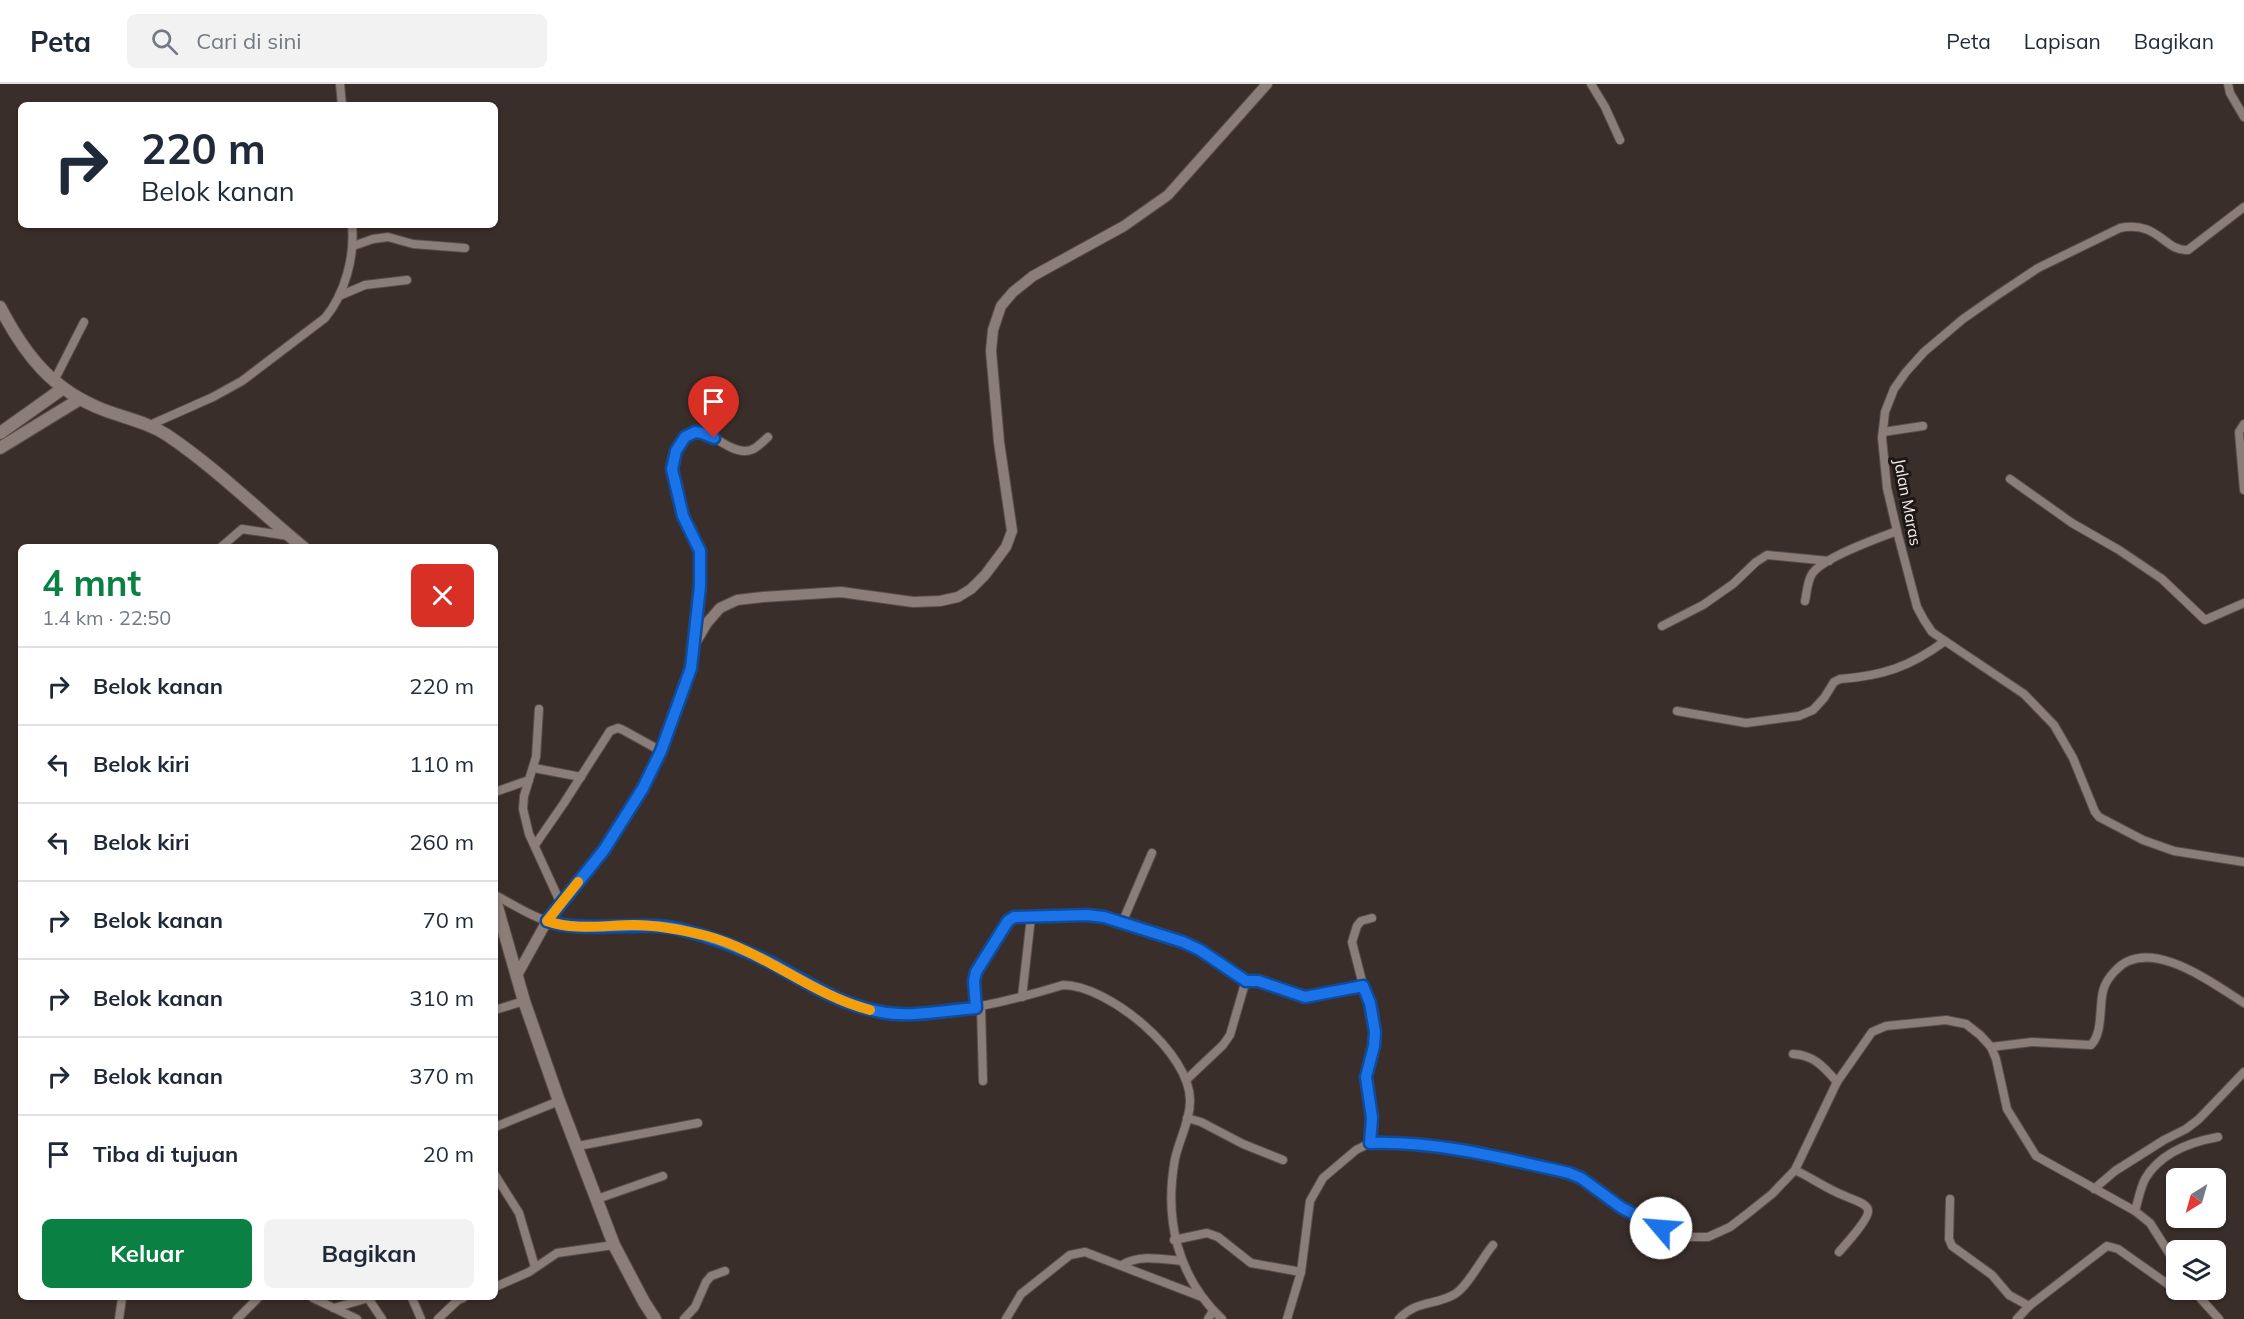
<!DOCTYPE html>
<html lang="id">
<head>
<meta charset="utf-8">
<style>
	:root { --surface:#fff; --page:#f2f2f3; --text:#1f2937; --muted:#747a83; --line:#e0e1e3; --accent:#0b8043 }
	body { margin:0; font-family:Mulish,sans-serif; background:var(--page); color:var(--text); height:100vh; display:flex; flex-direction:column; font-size:22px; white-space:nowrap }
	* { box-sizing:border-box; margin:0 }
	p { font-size:20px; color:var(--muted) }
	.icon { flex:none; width:33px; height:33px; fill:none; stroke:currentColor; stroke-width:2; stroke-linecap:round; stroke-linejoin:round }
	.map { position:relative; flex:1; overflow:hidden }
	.sheet { position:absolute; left:18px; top:460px; width:480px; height:756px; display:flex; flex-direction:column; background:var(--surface); border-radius:9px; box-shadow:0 2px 4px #0004 }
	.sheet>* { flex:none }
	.guide { position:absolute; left:18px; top:18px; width:480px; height:126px; border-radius:9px; box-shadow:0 2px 4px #0004; background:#fff; color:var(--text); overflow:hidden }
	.needle { width:39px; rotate:217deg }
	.tools { position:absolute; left:2166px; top:1084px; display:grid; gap:12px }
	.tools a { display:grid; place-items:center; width:60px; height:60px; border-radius:9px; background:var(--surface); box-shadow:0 2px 4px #0004; font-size:30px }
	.pin { position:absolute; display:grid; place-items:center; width:51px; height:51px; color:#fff; margin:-62px -26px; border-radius:50% 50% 50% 0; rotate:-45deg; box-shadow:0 0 6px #0007 }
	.pin .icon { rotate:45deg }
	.me { position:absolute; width:66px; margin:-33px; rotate:297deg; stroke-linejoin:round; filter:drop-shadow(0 0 4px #0008) }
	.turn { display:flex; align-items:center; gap:21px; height:126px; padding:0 24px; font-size:27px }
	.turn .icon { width:78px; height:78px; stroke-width:2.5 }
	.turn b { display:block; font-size:42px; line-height:51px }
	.round { display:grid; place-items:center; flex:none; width:63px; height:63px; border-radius:9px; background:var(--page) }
	.summary { display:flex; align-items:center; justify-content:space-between; height:102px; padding:0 24px }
	h1 { font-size:36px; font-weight:700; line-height:45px; color:var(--accent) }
	.button { display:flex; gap:12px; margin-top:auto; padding:12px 24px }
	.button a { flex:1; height:69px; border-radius:9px; background:var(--accent); color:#fff; font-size:24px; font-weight:700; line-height:69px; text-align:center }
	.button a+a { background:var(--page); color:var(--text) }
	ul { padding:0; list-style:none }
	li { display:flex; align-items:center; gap:18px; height:78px; padding:0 24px; border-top:2px solid var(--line) }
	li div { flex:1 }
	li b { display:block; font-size:22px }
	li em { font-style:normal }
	header { display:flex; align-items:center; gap:36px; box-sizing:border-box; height:84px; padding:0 30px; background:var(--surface); border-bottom:2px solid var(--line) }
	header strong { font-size:28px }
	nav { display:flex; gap:33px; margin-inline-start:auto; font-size:21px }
	.search { width:420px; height:54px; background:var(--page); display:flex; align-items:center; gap:15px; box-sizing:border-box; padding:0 21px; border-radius:9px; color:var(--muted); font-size:22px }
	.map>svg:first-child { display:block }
</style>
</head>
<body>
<header>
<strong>Peta</strong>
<div class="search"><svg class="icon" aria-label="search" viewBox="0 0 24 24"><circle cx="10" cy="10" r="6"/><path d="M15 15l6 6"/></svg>Cari di sini</div>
<nav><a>Peta</a><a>Lapisan</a><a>Bagikan</a></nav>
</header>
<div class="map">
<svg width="2244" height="1235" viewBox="0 0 2244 1235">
	<rect width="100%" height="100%" fill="#3a2e2a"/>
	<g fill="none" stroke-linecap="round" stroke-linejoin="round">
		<g stroke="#584e4a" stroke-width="10">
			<g id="minor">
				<path d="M340 0 342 21"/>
				<path d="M1591 0 1605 23 1620 56"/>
				<path d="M2228 0 2230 9 2244 33"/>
				<path d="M2244 123 2188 166C2165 168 2158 136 2120 144L2038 184 1996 212 1963 235 1924 268 1906 288 1894 305 1885 328 1882 354 1887 404 1898 451 1917 523 1924 536 1932 548 1945 557 2024 610 2054 641 2073 674 2095 728 2099 733 2143 756 2174 767 2244 778"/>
				<path d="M353 162 373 155 388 153 413 160 465 164"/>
				<path d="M339 212 365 201 407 196"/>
				<path d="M54 297 84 238"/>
				<path d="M2244 340 2239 348 2244 406"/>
				<path d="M150 341 213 313 242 297 325 234C345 210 355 172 352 141"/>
				<path d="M1883 348 1923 342"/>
				<path d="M2010 395 2072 439 2119 466 2162 495 2205 536 2244 519"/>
				<path d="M220 464 242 445 289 452"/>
				<path d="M1805 517C1807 508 1807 498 1812 490 1822 474 1878 454 1897 447"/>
				<path d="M1662 542 1703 521 1733 500 1756 478 1767 471 1829 477"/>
				<path d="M694 560C697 534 705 493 700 468 697 449 682 432 677 413 675 404 673 395 673 386 672 370 682 343 703 349 717 353 730 367 745 367 755 367 761 359 768 353"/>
				<path d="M539 625 536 673 524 712 523 725 529 750 561 820"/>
				<path d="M1677 627 1746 639 1799 632 1813 626 1824 614 1834 598 1840 595C1882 592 1910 583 1945 557"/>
				<path d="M534 684 581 693"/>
				<path d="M495 708 529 696"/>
				<path d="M535 761 564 719 610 647 618 644 623 646 661 667"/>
				<path d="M495 811C514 821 535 835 557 840 596 848 639 836 679 845 713 853 746 866 777 882 799 894 821 909 845 919 907 944 1001 920 1063 901 1108 901 1191 969 1190 1017 1190 1037 1179 1056 1175 1075 1164 1134 1177 1193 1222 1235"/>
				<path d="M1122 839 1152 769"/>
				<path d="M1022 913 1031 833"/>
				<path d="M981 923 983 997"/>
				<path d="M976 924 974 897 976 888 1008 837 1014 833H1104L1183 858 1200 866 1246 896 1259 897 1305 913 1363 902"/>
				<path d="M495 926 524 917"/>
				<path d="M1991 963 2032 958 2091 961C2103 949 2099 923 2103 907 2105 899 2109 893 2115 887 2148 850 2212 899 2244 919"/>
				<path d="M1793 970C1814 971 1824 983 1837 998"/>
				<path d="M1186 996 1223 961 1230 951 1246 896"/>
				<path d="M1187 1034 1201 1038 1243 1060 1283 1076"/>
				<path d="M495 1043 559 1017"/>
				<path d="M1370 1059 1372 1034 1366 993 1374 962 1375 948 1370 919 1363 901 1352 858 1357 842 1361 837 1372 834"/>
				<path d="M578 1062 698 1039"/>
				<path d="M1795 1086C1812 1094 1827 1105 1845 1112 1851 1115 1867 1119 1868 1126 1870 1134 1845 1161 1839 1168"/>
				<path d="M495 1091 519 1129 535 1183"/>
				<path d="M2094 1105 2115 1087 2164 1056 2186 1045 2199 1035 2244 988"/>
				<path d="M597 1115 663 1092"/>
				<path d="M1950 1115 1949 1155 1952 1162 1992 1191 2009 1211 2029 1222"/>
				<path d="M2135 1127C2138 1117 2140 1105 2145 1095 2160 1069 2190 1058 2218 1053"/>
				<path d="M1174 1156 1207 1149 1218 1153 1251 1179 1301 1188"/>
				<path d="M1122 1181C1139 1170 1162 1175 1181 1177"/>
				<path d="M495 1203 529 1188 557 1169 614 1161"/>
				<path d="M2193 1206 2219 1235"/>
				<path d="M313 1214 357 1235"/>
				<path d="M412 1214 421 1235"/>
				<path d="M334 1224 368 1214 382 1235"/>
				<path d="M119 1235 122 1214"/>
				<path d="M237 1235 258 1214"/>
				<path d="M438 1235 458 1216 463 1214"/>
				<path d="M684 1235 695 1223 706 1198 711 1192 725 1187"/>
				<path d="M1006 1235 1021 1210 1070 1171 1085 1168 1202 1213"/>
				<path d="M1208 1235 1213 1227"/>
				<path d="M1287 1235 1301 1188 1310 1117 1323 1094 1356 1066 1370 1059 1390 1058 1445 1063 1569 1089 1581 1093 1622 1124 1661 1144 1681 1153H1708L1730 1143 1747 1130 1772 1110 1795 1086 1837 998 1872 948 1886 942 1946 936 1966 940 1980 951 1991 963 1996 975 2007 1025 2036 1072 2135 1127 2150 1139 2176 1180"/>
				<path d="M1399 1235C1416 1216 1435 1222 1455 1210 1468 1202 1482 1174 1493 1161"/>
				<path d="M2017 1235 2029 1222 2107 1162 2118 1165 2176 1206"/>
			</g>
		</g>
		<g stroke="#584e4a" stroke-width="12">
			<path id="tertiary" d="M516 893 547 837 604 766 643 704 661 667 691 584 694 561 707 539 720 524 737 516 763 513 841 508 913 518 940 517 958 513 971 505 985 491 1006 463 1012 447 999 358 991 267 993 246 1001 222 1013 208 1033 192 1124 142 1168 111 1267 0"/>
		</g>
		<g stroke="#584e4a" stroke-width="14">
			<g id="secondary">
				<path d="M0 223C25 271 52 306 104 326 125 334 147 338 167 351 216 384 258 426 304 464"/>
				<path d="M0 349 62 305"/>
				<path d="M0 364 80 315"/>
				<path d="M495 816 524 917 559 1017 614 1161 644 1218 655 1235"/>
			</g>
		</g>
		<use href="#minor" stroke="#8b7d78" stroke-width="8"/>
		<use href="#tertiary" stroke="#8b7d78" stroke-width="10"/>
		<use href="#secondary" stroke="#8b7d78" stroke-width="12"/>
	</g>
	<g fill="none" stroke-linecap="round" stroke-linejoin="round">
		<g stroke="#114b97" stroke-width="15">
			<path id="route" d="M714 354 702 349 695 348 685 353 676 367 672 385 683 432 700 467V502L691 584 661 667 643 704 604 766 547 837C584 850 638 836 679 845 713 853 746 866 777 882 811 901 842 921 881 928 911 934 946 926 976 924L974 897 976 888 1008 837 1014 833 1087 831 1104 833 1183 858 1200 866 1246 897H1258L1305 913 1363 902 1370 919 1375 948 1374 962 1366 993 1372 1034 1370 1059C1437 1057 1503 1074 1569 1089L1581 1094 1622 1124 1661 1144"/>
		</g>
		<use href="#route" stroke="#1a73e8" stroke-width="10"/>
		<path stroke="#f59e0b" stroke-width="10" d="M578 798 547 837C574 847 606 841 634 841 659 841 683 846 707 852 765 868 812 911 870 926"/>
	</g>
	<g text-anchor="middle" stroke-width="6" stroke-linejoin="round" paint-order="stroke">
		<g font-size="16" fill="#f4ece9" stroke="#1d1816">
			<text transform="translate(1908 418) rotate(79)" y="6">Jalan Maras</text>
		</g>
	</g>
</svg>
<div class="tools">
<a><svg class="needle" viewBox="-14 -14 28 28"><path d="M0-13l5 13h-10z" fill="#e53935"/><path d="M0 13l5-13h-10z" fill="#747a83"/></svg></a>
<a><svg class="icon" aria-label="layers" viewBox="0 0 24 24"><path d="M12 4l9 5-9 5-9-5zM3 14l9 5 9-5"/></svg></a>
</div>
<div class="pin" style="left:714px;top:354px;background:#d93025"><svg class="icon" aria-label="arrive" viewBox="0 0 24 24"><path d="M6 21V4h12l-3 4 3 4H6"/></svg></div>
<svg class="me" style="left:1661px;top:1144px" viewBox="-20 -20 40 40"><circle r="19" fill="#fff"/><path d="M0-13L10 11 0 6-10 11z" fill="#1a73e8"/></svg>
<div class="guide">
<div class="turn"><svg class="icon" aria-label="right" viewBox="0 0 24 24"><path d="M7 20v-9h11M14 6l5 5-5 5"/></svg><div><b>220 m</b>Belok kanan</div></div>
</div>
<section class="sheet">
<div class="summary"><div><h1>4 mnt</h1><p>1.4 km · 22:50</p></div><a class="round" style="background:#d93025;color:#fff"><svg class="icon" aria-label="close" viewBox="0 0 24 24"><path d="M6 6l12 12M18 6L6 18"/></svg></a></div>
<ul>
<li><svg class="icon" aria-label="right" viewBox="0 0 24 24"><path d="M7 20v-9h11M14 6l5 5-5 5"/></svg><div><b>Belok kanan</b></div><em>220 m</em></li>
<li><svg class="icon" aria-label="left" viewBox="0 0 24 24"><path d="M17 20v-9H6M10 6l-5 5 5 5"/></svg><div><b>Belok kiri</b></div><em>110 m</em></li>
<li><svg class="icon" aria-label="left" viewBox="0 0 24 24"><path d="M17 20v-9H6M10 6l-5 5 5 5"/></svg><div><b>Belok kiri</b></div><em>260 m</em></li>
<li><svg class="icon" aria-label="right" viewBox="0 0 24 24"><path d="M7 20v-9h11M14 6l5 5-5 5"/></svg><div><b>Belok kanan</b></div><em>70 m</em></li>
<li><svg class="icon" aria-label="right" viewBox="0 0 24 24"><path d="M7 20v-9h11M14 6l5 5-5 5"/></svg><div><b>Belok kanan</b></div><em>310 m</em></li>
<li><svg class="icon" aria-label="right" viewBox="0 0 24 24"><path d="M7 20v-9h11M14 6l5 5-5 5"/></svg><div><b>Belok kanan</b></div><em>370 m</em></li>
<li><svg class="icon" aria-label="arrive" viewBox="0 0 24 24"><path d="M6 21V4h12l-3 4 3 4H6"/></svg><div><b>Tiba di tujuan</b></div><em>20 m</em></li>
</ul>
<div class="button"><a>Keluar</a><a>Bagikan</a></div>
</section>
</div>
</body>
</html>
